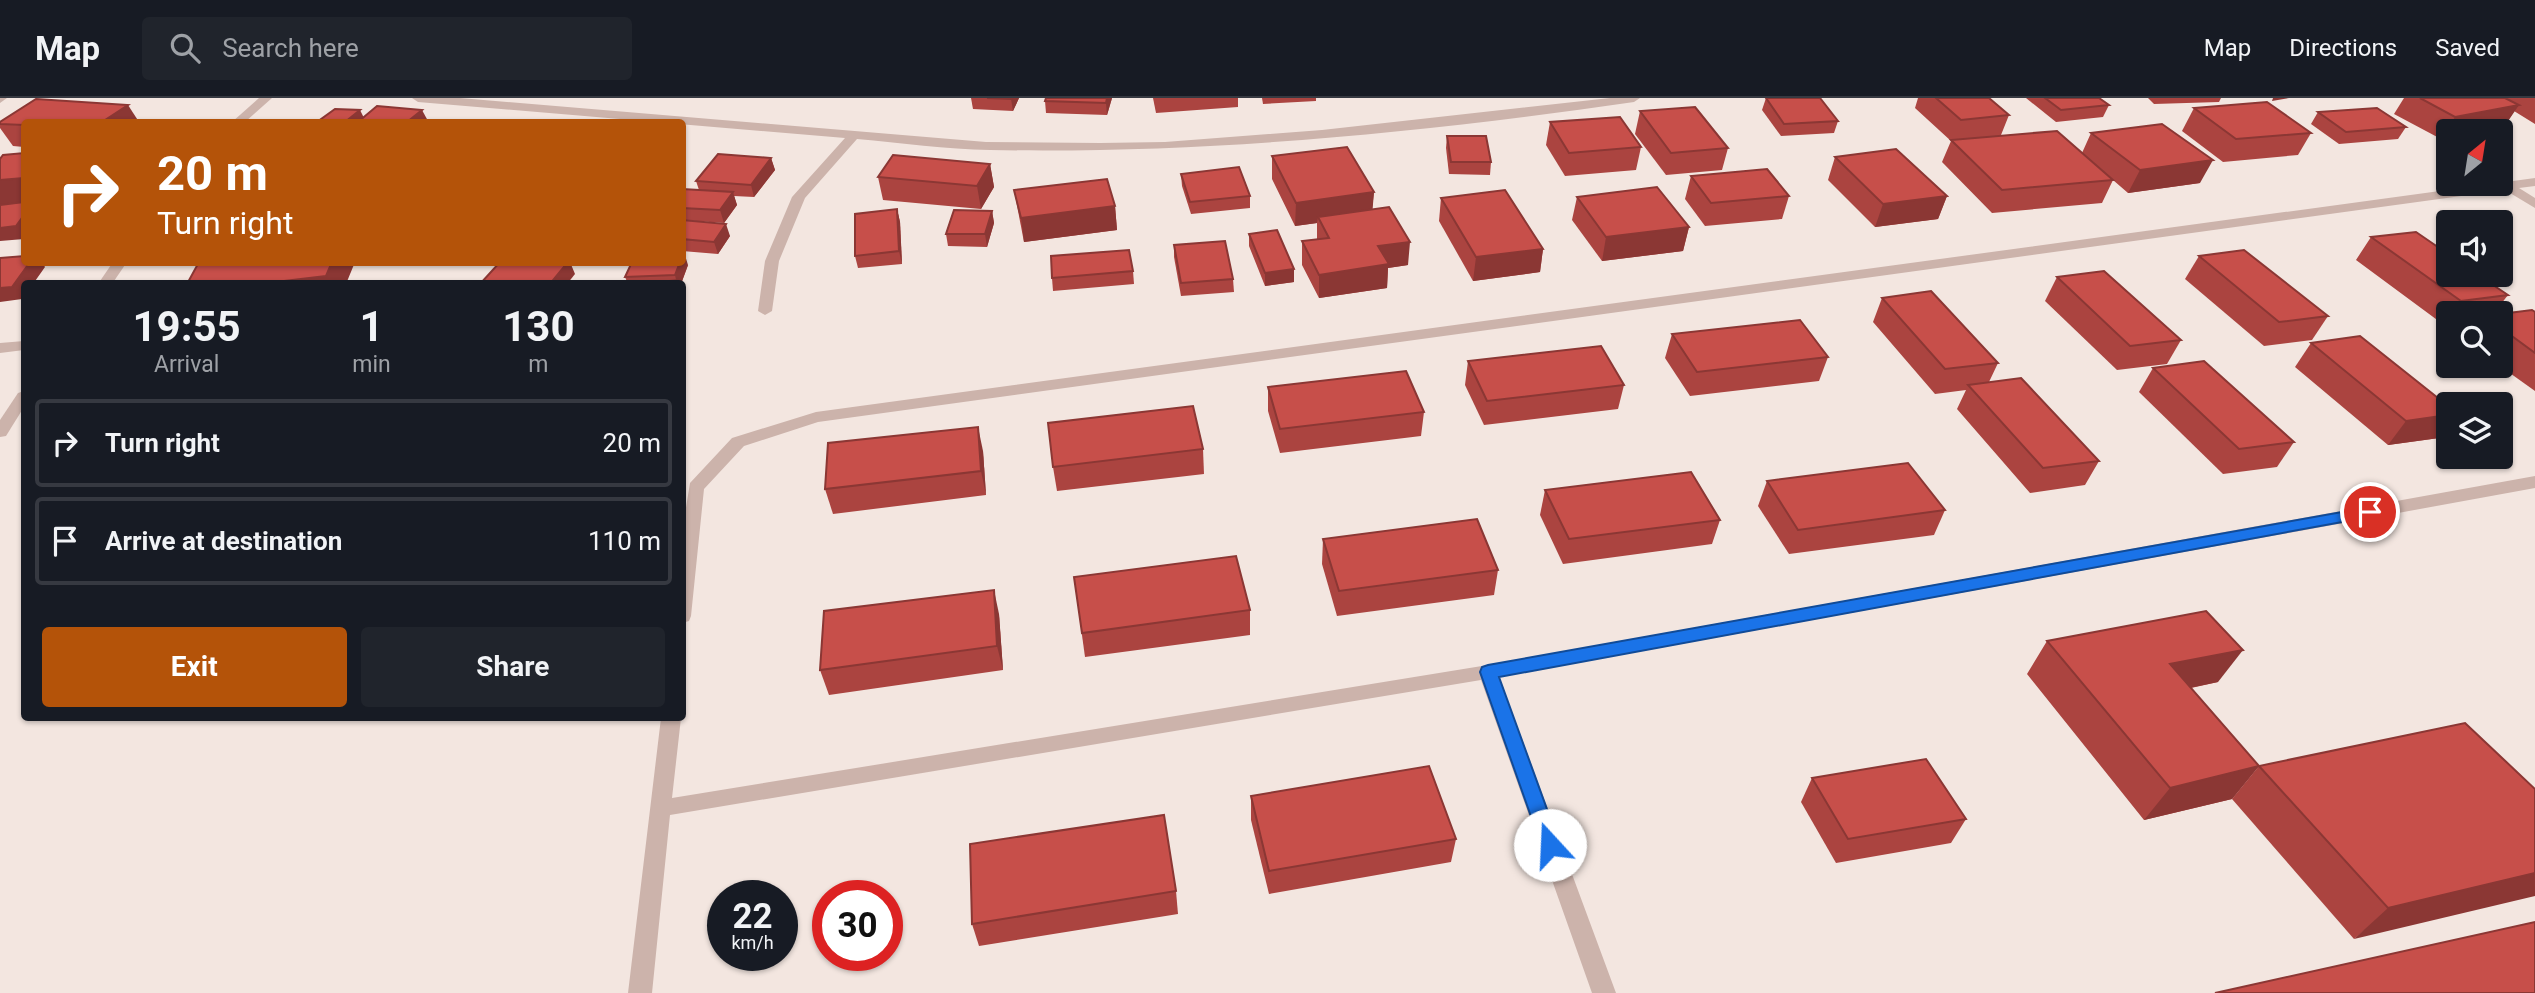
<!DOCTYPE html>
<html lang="en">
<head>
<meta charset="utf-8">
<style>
	:root { --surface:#171b24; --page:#20242c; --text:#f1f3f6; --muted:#9ea1a6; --line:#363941; --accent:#b45309 }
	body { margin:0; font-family:Roboto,sans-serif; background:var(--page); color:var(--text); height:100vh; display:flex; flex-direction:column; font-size:26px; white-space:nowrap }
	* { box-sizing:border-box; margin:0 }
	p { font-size:23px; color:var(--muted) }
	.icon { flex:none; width:38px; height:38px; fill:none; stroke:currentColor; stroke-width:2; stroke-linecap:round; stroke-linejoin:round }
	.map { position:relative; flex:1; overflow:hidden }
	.sheet { position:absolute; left:21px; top:182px; width:665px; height:441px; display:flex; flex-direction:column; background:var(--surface); border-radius:7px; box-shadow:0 2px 5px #0004 }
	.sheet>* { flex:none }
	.hud { position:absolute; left:21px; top:21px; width:665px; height:147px; border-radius:7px; box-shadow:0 2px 5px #0004; background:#b45309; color:#fff; overflow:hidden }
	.needle { width:46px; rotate:30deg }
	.controls { position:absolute; left:2436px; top:21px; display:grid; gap:14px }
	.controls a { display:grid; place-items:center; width:77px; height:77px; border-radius:7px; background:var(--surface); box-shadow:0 2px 5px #0004; font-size:35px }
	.speed { position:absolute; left:707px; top:782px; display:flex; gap:14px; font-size:35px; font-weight:700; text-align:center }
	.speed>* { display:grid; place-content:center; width:91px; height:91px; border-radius:50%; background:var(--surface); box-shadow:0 2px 5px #0004; line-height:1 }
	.speed small { font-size:18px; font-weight:400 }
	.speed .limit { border:10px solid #d22; background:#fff; color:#111 }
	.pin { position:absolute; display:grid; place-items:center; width:60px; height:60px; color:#fff; margin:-30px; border:4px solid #fff; border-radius:50%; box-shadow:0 2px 7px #0007 }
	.me { position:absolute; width:77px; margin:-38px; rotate:340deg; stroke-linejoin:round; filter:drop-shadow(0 0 5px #0008) }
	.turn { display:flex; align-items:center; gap:24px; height:147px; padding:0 21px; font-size:32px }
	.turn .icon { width:91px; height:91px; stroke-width:2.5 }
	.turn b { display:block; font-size:49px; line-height:60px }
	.eta { display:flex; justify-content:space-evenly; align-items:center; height:119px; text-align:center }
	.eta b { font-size:42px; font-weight:700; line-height:49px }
	.cta { display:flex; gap:14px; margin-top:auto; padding:14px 21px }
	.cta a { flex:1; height:80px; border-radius:7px; background:var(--accent); color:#fff; font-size:28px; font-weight:700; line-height:80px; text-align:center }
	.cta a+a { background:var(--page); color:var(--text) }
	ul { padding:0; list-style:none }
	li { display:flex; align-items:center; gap:21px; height:88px; margin:0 14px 10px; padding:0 7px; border:4px solid var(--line); border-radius:7px }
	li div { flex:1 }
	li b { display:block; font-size:26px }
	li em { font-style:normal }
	header { display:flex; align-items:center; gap:42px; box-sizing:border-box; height:98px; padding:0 35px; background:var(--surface); border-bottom:2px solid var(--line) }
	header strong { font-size:33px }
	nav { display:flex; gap:38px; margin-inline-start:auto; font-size:24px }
	.search { width:490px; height:63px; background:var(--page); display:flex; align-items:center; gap:18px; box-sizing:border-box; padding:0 24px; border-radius:7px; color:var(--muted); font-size:26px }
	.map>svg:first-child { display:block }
</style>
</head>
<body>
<header>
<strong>Map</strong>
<div class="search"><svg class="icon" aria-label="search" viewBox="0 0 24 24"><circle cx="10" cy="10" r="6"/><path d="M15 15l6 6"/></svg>Search here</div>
<nav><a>Map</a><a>Directions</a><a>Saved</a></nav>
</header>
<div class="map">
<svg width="2535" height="895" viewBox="0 0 2535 895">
	<rect width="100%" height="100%" fill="#f3e6e0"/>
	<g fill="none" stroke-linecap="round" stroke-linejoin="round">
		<g fill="#ccb3ab" fill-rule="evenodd">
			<path d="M0 0H7L0 5Z"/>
			<path d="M259 0H272L245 24H232Z"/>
			<path d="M412 0H460L986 44 1100 45 1165 44 1322 32 1610 0H1640L1634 4C1421 35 1205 56 990 52 946 51 901 45 857 41L805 100 779 163 772 213 765 217 758 213 765 163 792 99 845 40 418 4Z"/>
			<path d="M2535 80V88L2519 90 2535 100V110L2505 92 818 324 744 348 704 391 691 518 689 523 682 525V434L690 385 732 340 816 314Z"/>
			<path d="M113 164H127L112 186H98Z"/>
			<path d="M24 243V252L0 255V245Z"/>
			<path d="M24 293V309L6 338 0 339V322L18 295Z"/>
			<path d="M2535 378V390L1499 579 1616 895H1592L1481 582 670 717 652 895H628L661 620H681L672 700 1488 567Z"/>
		</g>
	</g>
	<g fill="#ab4440">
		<path d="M971 0H1019L1013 13 973 11Z"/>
		<path d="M1046 0H1112L1107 17 1046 15 1045 3Z"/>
		<path d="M1153 0H1238V9L1156 15Z"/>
		<path d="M1262 0H1316V3L1263 6Z"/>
		<path d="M1766 0 1838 23 1834 35 1781 38 1762 12Z"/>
		<path d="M1918 0H1989L2009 17 2001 37 2082 55 2091 35 2200 85 2128 95 2113 82 2102 105 1992 115 1942 64 1951 43 1915 10Z"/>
		<path d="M2026 0H2099L2109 7 2103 19 2056 24Z"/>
		<path d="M2148 0H2221L2219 4 2154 6Z"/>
		<path d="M2404 0H2535V26L2514 13 2504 29 2448 33V40L2441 41 2394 16Z"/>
		<path d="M2194 10 2311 35 2298 57 2223 64 2182 33Z"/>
		<path d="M1640 13 1728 50 1722 72 1666 77 1635 36Z"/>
		<path d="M2318 14 2406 29 2398 41 2339 46 2311 26Z"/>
		<path d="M0 24H24V49L13 48 0 30Z"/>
		<path d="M1550 24 1641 49 1636 72 1565 78 1546 47Z"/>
		<path d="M1447 38 1491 64 1490 77 1449 76 1446 50Z"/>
		<path d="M1272 58 1374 94 1372 111 1408 167 1388 170 1387 190 1319 200 1302 167V143L1317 141V125L1295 128 1272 81Z"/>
		<path d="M1835 59 1947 98 1938 121 1875 129 1828 82Z"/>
		<path d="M771 60 775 72 754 99 734 98 737 107 724 125 682 122V91L699 92 696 83Z"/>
		<path d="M990 66 994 89 981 111 883 102 878 79Z"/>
		<path d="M1181 76 1250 98V110L1191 116 1182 88Z"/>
		<path d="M1691 78 1789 98 1782 121 1705 128 1685 101Z"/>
		<path d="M1014 92 1115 108 1117 132 1024 144Z"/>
		<path d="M1577 99 1689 129 1683 153 1602 163 1572 122Z"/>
		<path d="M1441 100 1543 151 1540 174 1473 183 1439 123Z"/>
		<path d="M897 111 900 124 902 166 858 170 855 158Z"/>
		<path d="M992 113 994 125 987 149 948 148 946 136Z"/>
		<path d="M682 122 730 138 718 156 682 153Z"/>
		<path d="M1249 136 1294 184 1265 188 1249 148Z"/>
		<path d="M2371 139 2508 197 2494 215H2448V227H2444L2356 162Z"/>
		<path d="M1174 147 1233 181 1234 194 1181 198 1174 159Z"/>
		<path d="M2199 158 2328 218 2312 242 2264 248 2185 181Z"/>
		<path d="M688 167 681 186H628L625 179Z"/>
		<path d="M1133 173 1134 186 1053 193 1052 180Z"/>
		<path d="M2057 179 2181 242 2167 266 2117 272 2045 203Z"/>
		<path d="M1882 200 1998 265 1989 284 2099 363 2085 387 2030 395 1957 311 1966 292 1935 296 1873 224Z"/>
		<path d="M2535 214V293L2500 268 2501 216Z"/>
		<path d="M1672 236 1828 259 1819 283 1690 298 1665 260Z"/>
		<path d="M2311 245 2439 340 2388 347 2295 269Z"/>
		<path d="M1468 263 1624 287 1618 311 1484 327 1465 287Z"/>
		<path d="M2153 270 2294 344 2277 369 2223 376 2139 294Z"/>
		<path d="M1268 289 1424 314 1421 338 1280 355 1268 313Z"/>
		<path d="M1203 351 1204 376 1057 393 1053 369Z"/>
		<path d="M983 353 986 397 833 416 825 391Z"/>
		<path d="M1767 383 1945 412 1934 437 1789 456 1758 408Z"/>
		<path d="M1545 392 1720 422 1712 446 1563 466 1540 417Z"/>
		<path d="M1323 441 1498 472 1494 497 1337 518 1322 466Z"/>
		<path d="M1074 479 1250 512V537L1085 559Z"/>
		<path d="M999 516 1003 572 829 597 820 572Z"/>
		<path d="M2047 543 2218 584 2191 590 2259 668 2232 701 2144 722 2027 576Z"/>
		<path d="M2259 668 2535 691 2354 841 2232 701Z"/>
		<path d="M1812 680 1966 721 1951 745 1836 765 1801 704Z"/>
		<path d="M1251 698 1456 741 1451 764 1269 796 1251 722Z"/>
		<path d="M1176 793 1178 816 979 848 972 826Z"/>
	</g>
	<g fill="#8b3734">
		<path d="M1012 0H1019L1013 13 1011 1Z"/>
		<path d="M1107 0H1112L1107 17 1106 5Z"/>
		<path d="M2273 0H2289L2272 3Z"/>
		<path d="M128 7 139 24H102Z"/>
		<path d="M2519 7 2504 29 2482 33H2448V40L2441 41 2455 19Z"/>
		<path d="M360 12 366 24H345Z"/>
		<path d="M422 12 428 23 427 24H407Z"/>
		<path d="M771 60 775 72 754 99 751 87Z"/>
		<path d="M2213 62 2200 85 2128 95 2140 72Z"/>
		<path d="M990 66 994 89 981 111 977 88Z"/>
		<path d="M24 80V105L0 107V82Z"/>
		<path d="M733 94 737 107 724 125 720 112Z"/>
		<path d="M1374 94 1372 118 1318 119 1317 125 1295 128 1296 105Z"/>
		<path d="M1947 98 1938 121 1875 129 1883 106Z"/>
		<path d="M1115 108 1117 132 1024 144 1021 120Z"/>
		<path d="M897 111 900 124 902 166 899 153Z"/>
		<path d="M992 113 994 125 987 149 985 136Z"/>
		<path d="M24 117V141L0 143V130Z"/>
		<path d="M726 126 730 138 718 156 714 144Z"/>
		<path d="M1689 129 1683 153 1602 163 1606 139Z"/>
		<path d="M1410 144 1408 167 1388 170 1387 190 1319 200V177L1378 148Z"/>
		<path d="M1543 151 1540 174 1473 183 1476 159Z"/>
		<path d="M684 154 688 167 681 186H677L675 177 680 164H682V158Z"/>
		<path d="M30 164H42L45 169 33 186H24V198L22 201 0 204V190Z"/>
		<path d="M332 164H355L346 186H259Z"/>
		<path d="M568 164H570L575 176 567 186H550Z"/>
		<path d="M1294 171V184L1265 188V175Z"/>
		<path d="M682 196 686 206 682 223Z"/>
		<path d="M2448 317V327L2439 340 2388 347 2406 323Z"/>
		<path d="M978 329 983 353 986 397 981 373Z"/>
		<path d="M994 492 999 516 1003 572 997 548Z"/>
		<path d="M2243 552 2218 584 2146 599 2170 566Z"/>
		<path d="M2259 668 2232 701 2144 722 2170 690Z"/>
		<path d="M2535 775V798L2354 841 2388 810Z"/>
	</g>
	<g fill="#c74f4a" stroke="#8b3734" stroke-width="2">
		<path d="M987 0H1012L1011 1Z"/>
		<path d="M1046 0H1107L1106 5 1045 3Z"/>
		<path d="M1766 0H1820L1838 23 1784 26Z"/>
		<path d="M1936 0H1989L2009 17 1961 22Z"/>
		<path d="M2045 0H2099L2109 7 2061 12Z"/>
		<path d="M2420 0H2505L2519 7 2455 19Z"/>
		<path d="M36 1 128 7 102 24H24V27L0 26V24Z"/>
		<path d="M2267 4 2311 35 2236 41 2194 10Z"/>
		<path d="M377 8 422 12 407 24H358Z"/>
		<path d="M1695 9 1728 50 1671 55 1640 13Z"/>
		<path d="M2377 10 2406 29 2346 34 2318 14Z"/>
		<path d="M335 11 360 12 345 24H317Z"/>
		<path d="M1620 19 1641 49 1569 55 1550 24Z"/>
		<path d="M2162 26 2213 62 2140 72 2091 35Z"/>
		<path d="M2057 33 2113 82 2002 92 1951 42Z"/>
		<path d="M1447 38H1486L1491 64H1451Z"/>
		<path d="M1347 49 1374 94 1296 105 1272 58Z"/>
		<path d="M1896 51 1947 98 1883 106 1835 59Z"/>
		<path d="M24 55V80L0 82V61L3 57Z"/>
		<path d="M718 56 771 60 751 87 696 83Z"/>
		<path d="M893 57 990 66 977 88 878 79Z"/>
		<path d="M1239 69 1250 98 1190 104 1181 76Z"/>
		<path d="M1767 71 1789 98 1711 105 1691 78Z"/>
		<path d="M1107 81 1115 108 1021 120 1014 92Z"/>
		<path d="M1657 89 1689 129 1606 139 1577 99Z"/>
		<path d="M682 91 733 94 720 112 682 110Z"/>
		<path d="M1505 92 1543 151 1476 159 1441 100Z"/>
		<path d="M24 104V117L16 128 0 130V107Z"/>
		<path d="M1389 109 1410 144 1378 148 1389 166 1319 177 1302 143 1329 140 1318 119Z"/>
		<path d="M897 111 899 153 855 158V116Z"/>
		<path d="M954 112 992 113 985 136H946Z"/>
		<path d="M682 122 726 126 714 144 682 141Z"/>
		<path d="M1277 132 1294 171 1265 175 1249 136Z"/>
		<path d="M2416 134 2448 156V177H2478L2508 197 2461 203 2371 139Z"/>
		<path d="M1225 143 1233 181 1181 185 1174 147Z"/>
		<path d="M1129 152 1133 173 1052 180 1051 158Z"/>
		<path d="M2244 152 2328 218 2279 224 2199 158Z"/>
		<path d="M24 158V164H30L12 189 0 190V160Z"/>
		<path d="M199 164H332L326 178 259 186H187Z"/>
		<path d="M500 164H568L550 186H480Z"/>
		<path d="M632 164H680L675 177 625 179Z"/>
		<path d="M2104 173 2181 242 2130 248 2057 179Z"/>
		<path d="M677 182V186H643Z"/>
		<path d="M1931 193 1998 265 1945 271 1882 200Z"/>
		<path d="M2532 212 2535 214V255L2501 230V216Z"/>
		<path d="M1800 222 1828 259 1697 274 1672 236Z"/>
		<path d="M2360 238 2448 308V317L2406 323 2311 245Z"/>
		<path d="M1601 248 1624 287 1487 303 1468 263Z"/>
		<path d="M2204 263 2294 344 2239 351 2153 270Z"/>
		<path d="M1406 273 1424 314 1280 331 1268 289Z"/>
		<path d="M2021 280 2099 363 2043 370 1968 287Z"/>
		<path d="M1193 308 1203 351 1053 369 1048 325Z"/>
		<path d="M978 329 981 373 825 391 828 345Z"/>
		<path d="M1908 365 1945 412 1798 432 1767 383Z"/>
		<path d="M1691 374 1720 422 1569 441 1545 392Z"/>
		<path d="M1477 421 1498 472 1339 493 1323 441Z"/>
		<path d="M1236 458 1250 512 1082 535 1074 479Z"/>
		<path d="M994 492 997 548 820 572 824 513Z"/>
		<path d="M2206 513 2243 552 2170 566 2259 668 2170 690 2047 543Z"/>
		<path d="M2465 625 2535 691V775L2388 810 2259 668Z"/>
		<path d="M1926 661 1966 721 1848 741 1812 680Z"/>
		<path d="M1429 668 1456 741 1269 773 1251 698Z"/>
		<path d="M1164 717 1176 793 972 826 970 746Z"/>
		<path d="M2535 824V895H2215Z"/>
	</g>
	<path fill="#1a73e8" stroke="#114b97" stroke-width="2" d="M2370 409 2375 410 2377 414 2375 418 1499 579 1560 747 1557 753 1550 755 1543 753 1541 747 1480 574 1482 569 1488 567Z"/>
</svg>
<div class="controls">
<a><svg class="needle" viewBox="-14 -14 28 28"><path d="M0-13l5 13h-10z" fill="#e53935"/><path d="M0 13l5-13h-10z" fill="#9ea1a6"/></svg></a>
<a><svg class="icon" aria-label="sound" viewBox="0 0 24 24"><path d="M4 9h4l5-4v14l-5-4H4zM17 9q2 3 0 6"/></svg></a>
<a><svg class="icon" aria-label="search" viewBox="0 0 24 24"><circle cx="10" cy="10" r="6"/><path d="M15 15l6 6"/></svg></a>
<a><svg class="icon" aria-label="layers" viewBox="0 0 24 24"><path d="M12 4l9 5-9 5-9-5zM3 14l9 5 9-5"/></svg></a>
</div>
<div class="speed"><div>22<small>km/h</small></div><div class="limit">30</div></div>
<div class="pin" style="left:2370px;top:414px;background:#d93025"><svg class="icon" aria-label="arrive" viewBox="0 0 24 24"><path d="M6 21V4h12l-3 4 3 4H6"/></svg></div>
<svg class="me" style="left:1550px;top:747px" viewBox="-20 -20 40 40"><circle r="19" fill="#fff"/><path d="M0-13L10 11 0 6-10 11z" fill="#1a73e8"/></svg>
<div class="hud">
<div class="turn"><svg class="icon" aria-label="right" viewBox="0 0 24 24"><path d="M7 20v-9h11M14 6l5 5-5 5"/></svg><div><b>20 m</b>Turn right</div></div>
</div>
<section class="sheet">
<div class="eta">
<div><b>19:55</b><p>Arrival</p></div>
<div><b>1</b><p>min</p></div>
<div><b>130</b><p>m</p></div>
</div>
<ul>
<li><svg class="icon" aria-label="right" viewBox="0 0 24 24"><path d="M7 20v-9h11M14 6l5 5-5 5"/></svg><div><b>Turn right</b></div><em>20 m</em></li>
<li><svg class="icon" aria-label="arrive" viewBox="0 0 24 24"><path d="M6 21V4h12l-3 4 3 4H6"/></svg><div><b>Arrive at destination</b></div><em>110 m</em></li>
</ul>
<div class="cta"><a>Exit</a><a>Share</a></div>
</section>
</div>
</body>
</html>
